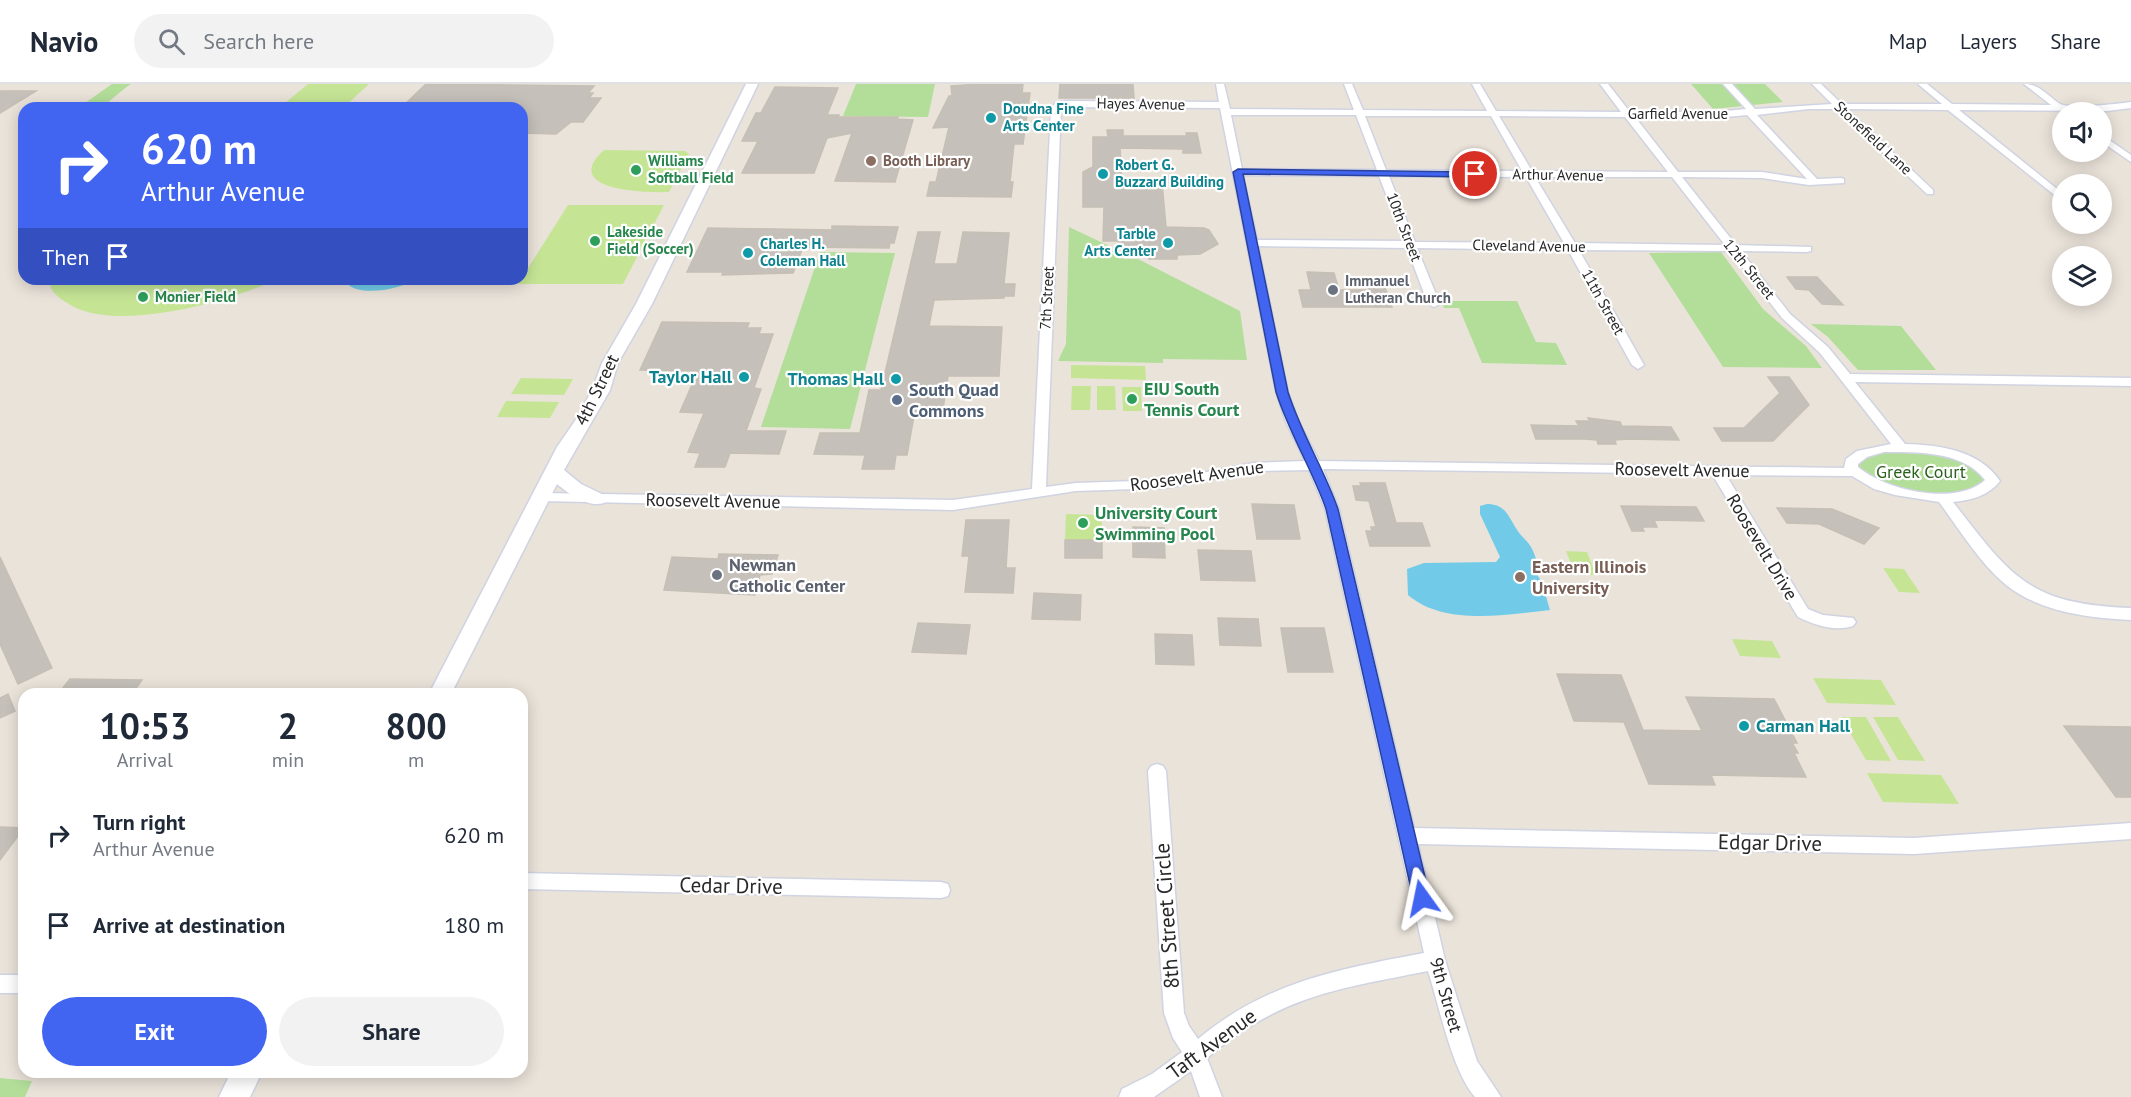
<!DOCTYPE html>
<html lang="en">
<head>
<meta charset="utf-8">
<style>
	:root { --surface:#fff; --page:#f2f2f3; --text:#1f2937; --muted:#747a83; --line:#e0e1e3; --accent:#4165f0 }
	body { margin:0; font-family:"PT Sans",sans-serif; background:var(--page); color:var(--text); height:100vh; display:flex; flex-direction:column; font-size:22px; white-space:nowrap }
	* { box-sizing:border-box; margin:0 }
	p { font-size:20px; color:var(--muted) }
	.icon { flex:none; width:33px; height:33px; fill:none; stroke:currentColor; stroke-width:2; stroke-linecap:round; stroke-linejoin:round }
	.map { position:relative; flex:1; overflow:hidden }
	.side { position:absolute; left:18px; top:604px; width:510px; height:390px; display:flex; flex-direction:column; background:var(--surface); border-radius:18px; box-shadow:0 3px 15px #0003 }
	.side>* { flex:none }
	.top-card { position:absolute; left:18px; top:18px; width:510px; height:183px; border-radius:18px; box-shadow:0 3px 15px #0003; background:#4165f0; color:#fff; overflow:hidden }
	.buttons { position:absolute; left:2052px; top:18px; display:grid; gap:12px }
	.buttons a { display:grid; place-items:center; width:60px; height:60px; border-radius:50%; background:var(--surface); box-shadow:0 3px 15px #0003; font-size:30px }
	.pin { position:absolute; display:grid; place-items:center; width:51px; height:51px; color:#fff; margin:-26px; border:3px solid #fff; border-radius:50%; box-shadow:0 2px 6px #0007 }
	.me { position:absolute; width:66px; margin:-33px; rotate:348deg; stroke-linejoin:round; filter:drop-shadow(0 0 4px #0008) }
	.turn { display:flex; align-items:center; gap:21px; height:126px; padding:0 24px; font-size:27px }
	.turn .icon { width:78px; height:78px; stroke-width:2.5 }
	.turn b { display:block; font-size:42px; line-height:51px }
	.then { display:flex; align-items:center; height:57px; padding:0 24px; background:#0003; gap:12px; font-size:22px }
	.eta { display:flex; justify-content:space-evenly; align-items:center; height:102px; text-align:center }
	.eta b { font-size:36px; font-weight:700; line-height:42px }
	.button { display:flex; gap:12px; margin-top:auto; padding:12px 24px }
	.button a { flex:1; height:69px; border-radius:36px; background:var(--accent); color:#fff; font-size:24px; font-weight:700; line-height:69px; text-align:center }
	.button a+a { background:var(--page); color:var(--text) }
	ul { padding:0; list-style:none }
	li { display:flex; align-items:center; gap:18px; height:90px; padding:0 24px }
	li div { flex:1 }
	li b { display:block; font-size:22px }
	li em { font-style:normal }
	header { display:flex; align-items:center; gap:36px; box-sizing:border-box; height:84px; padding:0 30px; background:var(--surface); border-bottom:2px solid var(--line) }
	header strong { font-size:28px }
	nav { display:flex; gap:33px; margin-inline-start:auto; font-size:21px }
	.search { width:420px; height:54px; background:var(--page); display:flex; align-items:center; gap:15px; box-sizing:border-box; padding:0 21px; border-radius:33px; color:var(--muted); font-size:22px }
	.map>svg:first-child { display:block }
</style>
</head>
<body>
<header>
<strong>Navio</strong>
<div class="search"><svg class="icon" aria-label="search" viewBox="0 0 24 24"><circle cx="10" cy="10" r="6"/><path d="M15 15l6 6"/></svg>Search here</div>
<nav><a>Map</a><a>Layers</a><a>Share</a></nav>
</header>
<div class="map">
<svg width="2131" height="1013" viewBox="0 0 2131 1013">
	<rect width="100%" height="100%" fill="#eae3da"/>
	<g fill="#b2de99">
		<path d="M112 0H131C106 17 111 24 78 24Z"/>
		<path d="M856 0H935L928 33 843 32Z"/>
		<path d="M1691 0H1765L1783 18 1713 25Z"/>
		<path d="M1069 143 1122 168 1123 175H1138L1240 227 1247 276 1163 275V279L1058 277 1066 260Z"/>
		<path d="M820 168 895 169 850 345 761 343Z"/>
		<path d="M1721 168 1763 225 1806 262 1822 284 1723 283 1649 169Z"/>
		<path d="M1441 217H1517L1536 258 1556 259 1567 281 1482 279 1459 224H1444Z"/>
		<path d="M1811 240 1901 242 1936 286H1858L1828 253Z"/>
		<path d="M1903 367 1935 370 1968 379 1986 397C1968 416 1914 410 1891 403 1880 399 1868 391 1858 385V376L1876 369Z"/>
		<path d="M0 994 32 997 25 1013H0Z"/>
	</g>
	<g fill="#c5e595">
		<path d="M308 0H369L343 24H279Z"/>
		<path d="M604 66 685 67 689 70 669 108C647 109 559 107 604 66Z"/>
		<path d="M568 121H664L623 200H518Z"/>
		<path d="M46 195H277C230 218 123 247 74 223 66 218 57 214 52 206 50 201 49 197 46 195Z"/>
		<path d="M1071 281 1145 282 1146 296 1071 294Z"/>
		<path d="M521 294 573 295 564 311 511 310Z"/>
		<path d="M1072 302H1091L1090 326H1071Z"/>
		<path d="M1097 302H1115L1116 326H1097Z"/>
		<path d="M1122 303H1141L1142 327H1123Z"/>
		<path d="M506 317 559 318 550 334 497 333Z"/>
		<path d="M1066 430 1102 431V456H1065Z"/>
		<path d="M1566 467 1587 468 1596 491 1575 490Z"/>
		<path d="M1883 484 1904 485 1920 509 1899 508Z"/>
		<path d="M1732 555 1772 557 1781 574 1740 572Z"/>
		<path d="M1813 594 1881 596 1896 621 1827 619Z"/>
		<path d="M1841 633H1866L1891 677 1866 676Z"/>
		<path d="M1873 633H1898L1925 677 1898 676Z"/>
		<path d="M1867 689 1941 691 1959 720 1883 718Z"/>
	</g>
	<g fill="#71cbe8">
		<path d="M343 195H416C399 206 354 215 343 195Z"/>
		<path d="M1487 420C1508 420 1509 436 1520 450 1530 461 1532 462 1537 478L1533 483 1542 499 1550 526C1505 531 1444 542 1408 511L1407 485 1424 479 1496 478 1500 473 1480 430V422Z"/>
	</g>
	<g fill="#c5c0ba" stroke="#c5bfb4" stroke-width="1.5">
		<path d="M426 0 594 2 588 9H593L589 14H601L583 38H571L556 50 522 49V24H401Z"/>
		<path d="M980 0H1023L1022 9H1030L1023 60H1014L1010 98H1013L1011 113 927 112 930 98H936L949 43 933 44 949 12H952L951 2Z"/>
		<path d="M1060 0H1133L1134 14H1059Z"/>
		<path d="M775 3 838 4 827 31H839L838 33H898L897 35 913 36 895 98 835 97 852 49 827 54 814 89H742L758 57H742L756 29H761Z"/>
		<path d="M0 7H36L0 29Z"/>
		<path d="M1107 46H1123V52H1187L1186 49H1197L1201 69H1183V65L1120 64 1122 99H1162L1166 143 1204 144 1209 146 1218 160 1200 170 1177 171V175H1149V170H1140V166H1130V162H1120L1119 157H1103L1104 123H1083V88L1093 83V53H1108Z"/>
		<path d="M832 142 898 143 894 159H890L889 164 803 163 793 189 722 191 723 188H687L708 144 832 146Z"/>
		<path d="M918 148H940L934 180H957L963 148 1009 149 1004 200H1015L1014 212H1004V214L934 216 929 242 1002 243 999 292H948L942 332H914L907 371H896L894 385H862L865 371 814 370 820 349H860L869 306H881Z"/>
		<path d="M1307 188 1334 189 1339 206H1369L1365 195H1382L1392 223H1303L1299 206H1311Z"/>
		<path d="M1787 193H1817L1843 221 1822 220 1809 206 1796 205Z"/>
		<path d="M662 238 749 239 747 244H761L759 250H773L754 304 761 305 746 347H786L779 370 730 369 725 383H695L700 369 688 368 704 329 680 328 698 287 640 286Z"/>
		<path d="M1768 293H1789L1809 321 1773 357H1722L1714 344H1744L1780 309Z"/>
		<path d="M1588 334 1620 338 1622 342 1671 343 1679 356 1628 355 1615 356 1616 360H1598L1597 356 1585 355H1536L1531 341 1579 342 1576 337H1590Z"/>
		<path d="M1360 399H1385L1396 439H1422L1430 462H1370L1366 447H1372L1371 443H1376L1369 417 1356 416 1353 402H1361Z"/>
		<path d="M1252 420 1294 421 1300 455H1257Z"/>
		<path d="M1621 422 1696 423 1704 437 1654 436 1657 443H1642L1644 447H1632Z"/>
		<path d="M1777 424 1832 425 1879 444 1864 460 1819 440 1787 439Z"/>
		<path d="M966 436H1009L1006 484H1015L1013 509 965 508 969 472H962Z"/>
		<path d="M1133 443 1164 444 1165 474 1133 473Z"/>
		<rect x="1065" y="456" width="37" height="18"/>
		<path d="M1198 466 1251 467 1255 497 1201 496Z"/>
		<path d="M719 470 778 471 772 490 760 491 755 511 664 506 672 473 718 475Z"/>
		<path d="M0 473 52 584 18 600 0 560Z"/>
		<path d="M1034 509 1081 511 1080 536 1032 535Z"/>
		<path d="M1218 534 1258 535 1261 562 1220 561Z"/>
		<path d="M918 539 970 541 966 570 912 568Z"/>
		<path d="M1281 544H1324L1333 588H1288Z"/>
		<path d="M1155 550 1192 551 1194 581 1156 580Z"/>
		<path d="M1557 590 1621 591 1643 646 1702 647 1686 613 1774 615 1797 659H1792L1798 669H1794L1806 693 1711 691 1715 701 1649 700 1624 638 1574 637Z"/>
		<path d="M70 595 142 596 132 610H58Z"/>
		<path d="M8 610 15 627 0 634V614Z"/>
		<path d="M2064 642 2131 643V713H2116Z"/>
		<path d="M0 743 24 744 0 776Z"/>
	</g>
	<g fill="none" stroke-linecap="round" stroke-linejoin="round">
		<g stroke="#d0d3e1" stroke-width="3">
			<g id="street">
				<path d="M1216 0H1224L1230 25 1354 26 1344 0H1352L1363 26 1487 27 1472 0H1480L1496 27 1621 28 1600 0H1608L1630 28H1716L1746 25 1723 0H1732L1755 25 1832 20 1812 0H1821L1842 20H1942L1918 0H1927L1952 20 2051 21 2024 0C2040 0 2047 12 2060 20 2071 25 2117 20 2131 18V24L2107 27 1959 26 2062 109V117L1948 26 1847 25 1933 106V110H1927L1837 25H1809L1757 31 1817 95 1841 94 1844 95V99L1809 101 1762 94 1682 93 1736 161 1811 163V167L1807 168 1741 167 1790 230 1828 263 1850 290 2131 294V302L1855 298 1905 360C1940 361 1979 366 2000 397 1988 412 1972 416 1953 418 2012 494 2029 520 2131 524V536C2088 534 2039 528 2005 500 1978 477 1960 446 1939 418L1895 411 1874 405 1852 392 1726 391 1808 525 1823 531 1853 534 1856 538 1853 542C1834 548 1815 541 1798 533L1712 390 1323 385 1339 425 1414 744 1914 754 2131 739V755L1914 770 1418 760 1445 876 1477 977 1501 1013H1475C1452 987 1439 921 1428 887 1338 905 1281 911 1207 974L1222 1013H1200L1191 987 1154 1013H1119L1122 1005 1152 990 1182 968 1173 954 1164 929 1148 687 1151 682 1157 680 1163 682 1166 687 1184 929 1189 942 1198 955C1266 898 1339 885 1424 869L1325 425 1309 386 1254 387 1165 404 1076 407 953 426 541 417 534 413 541 409 953 416 1032 405 1051 26 1055 19 1065 17 1219 18ZM1061 23 1220 24 1276 308 1286 338 1305 377 1254 379 1165 396 1076 399 1046 403ZM1231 31H1356L1377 86 1242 85ZM1747 31 1807 95 1762 88H1678L1635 33 1716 34ZM1365 32H1491L1522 87 1386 86ZM1499 32 1625 33 1668 88 1532 87ZM1243 91 1379 92 1404 157 1257 156ZM1389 92 1526 93 1564 159 1415 158ZM1535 93H1672L1725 161 1575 159ZM1258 162 1407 164 1428 220 1434 223 1440 220 1417 164 1568 166 1632 281 1638 285 1644 281 1579 166 1730 167 1782 234 1820 269 1891 360 1857 367 1846 375 1844 384 1319 377 1299 338 1288 308ZM1884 368C1918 368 1963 367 1985 396 1956 423 1885 406 1858 383V380L1867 373Z"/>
				<path d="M2102 51 2131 71V78L2102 58Z"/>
				<path d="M522 789 941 798 948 800 950 806 948 812 941 814 522 805Z"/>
				<rect x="0" y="891" width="24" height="18"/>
			</g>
		</g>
		<g stroke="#d0d3e1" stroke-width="3">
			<g id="secondary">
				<path d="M746 0H758L652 220 618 279 610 306 564 386 581 400 604 411 607 415 604 419C588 424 569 410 557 400L451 610H429L557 363 577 334 592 306 602 279 636 220Z"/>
				<path d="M231 988H262L250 1013H219Z"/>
			</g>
		</g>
		<use href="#street" fill="#fff" fill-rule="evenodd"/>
		<use href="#secondary" fill="#fff" fill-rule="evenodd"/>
	</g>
	<path fill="#4165f0" stroke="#2a429c" stroke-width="1.5" d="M1238 85 1475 88 1479 90 1475 93 1243 90 1288 308C1301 349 1324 385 1338 425L1430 814 1428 820 1422 822 1416 820 1413 814 1326 425C1312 385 1289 349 1276 308L1233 88Z"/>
	<g fill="#0f9aa8" stroke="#fff" stroke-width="2">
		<circle cx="991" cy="34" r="6"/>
		<circle cx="1103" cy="90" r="6"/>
		<circle cx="1168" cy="159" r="6"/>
		<circle cx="748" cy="169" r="6"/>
		<circle cx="744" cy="293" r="6"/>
		<circle cx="896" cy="295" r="6"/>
		<circle cx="1744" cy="642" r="6"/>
	</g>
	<g fill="#8d6e63" stroke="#fff" stroke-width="2">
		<circle cx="871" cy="77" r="6"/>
		<circle cx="1520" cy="493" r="6"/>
	</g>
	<g fill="#2e9e5b" stroke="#fff" stroke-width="2">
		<circle cx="636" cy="86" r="6"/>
		<circle cx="595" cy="157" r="6"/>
		<circle cx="143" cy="213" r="6"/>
		<circle cx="1132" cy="315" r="6"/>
		<circle cx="1083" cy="439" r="6"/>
	</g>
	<g fill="#6b7280" stroke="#fff" stroke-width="2">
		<circle cx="1333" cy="206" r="6"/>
		<circle cx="717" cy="491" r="6"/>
	</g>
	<circle fill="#5c6f8a" stroke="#fff" stroke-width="2" cx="897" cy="316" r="6"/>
	<g text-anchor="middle" stroke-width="4.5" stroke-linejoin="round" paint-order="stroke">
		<g font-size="15" fill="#282828" stroke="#fff">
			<text transform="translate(1141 20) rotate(1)" y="5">Hayes Avenue</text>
			<text x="1678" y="35">Garfield Avenue</text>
			<text transform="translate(1873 54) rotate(43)" y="5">Stonefield Lane</text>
			<text transform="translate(1558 91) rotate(1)" y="5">Arthur Avenue</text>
			<text transform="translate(1404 143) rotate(69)" y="5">10th Street</text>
			<text transform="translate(1529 162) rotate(1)" y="5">Cleveland Avenue</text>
			<text transform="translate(1749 185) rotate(51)" y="5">12th Street</text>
			<text transform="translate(1047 214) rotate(-87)" y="5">7th Street</text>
			<text transform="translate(1603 218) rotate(61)" y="5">11th Street</text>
		</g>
		<g font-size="15" font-weight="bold" fill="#0d838f" stroke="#fff" text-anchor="start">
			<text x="1003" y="30">Doudna Fine<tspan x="1003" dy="17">Arts Center</tspan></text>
			<text x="1115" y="86">Robert G.<tspan x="1115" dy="17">Buzzard Building</tspan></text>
			<text x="1156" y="155" text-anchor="end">Tarble<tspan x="1156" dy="17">Arts Center</tspan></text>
			<text x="760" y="165">Charles H.<tspan x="760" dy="17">Coleman Hall</tspan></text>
		</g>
		<g font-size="15" font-weight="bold" fill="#27864d" stroke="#fff" text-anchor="start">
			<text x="648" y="82">Williams<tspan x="648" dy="17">Softball Field</tspan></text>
			<text x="607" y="153">Lakeside<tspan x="607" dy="17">Field (Soccer)</tspan></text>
			<text x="155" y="218">Monier Field</text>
		</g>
		<g font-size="15" font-weight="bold" fill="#785e54" stroke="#fff" text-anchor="start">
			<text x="883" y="82">Booth Library</text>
		</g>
		<g font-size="15" font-weight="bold" fill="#5b616d" stroke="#fff" text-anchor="start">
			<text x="1345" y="202">Immanuel<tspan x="1345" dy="17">Lutheran Church</tspan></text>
		</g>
		<g font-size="18" font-weight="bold" fill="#0d838f" stroke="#fff" text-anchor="end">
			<text x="732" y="299">Taylor Hall</text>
			<text x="884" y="301">Thomas Hall</text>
			<text x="1756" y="648" text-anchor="start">Carman Hall</text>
		</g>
		<g font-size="18" font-weight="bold" fill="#27864d" stroke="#fff" text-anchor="start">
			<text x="1144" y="311">EIU South<tspan x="1144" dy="21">Tennis Court</tspan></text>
			<text x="1095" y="435">University Court<tspan x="1095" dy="21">Swimming Pool</tspan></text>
		</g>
		<g font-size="18" fill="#282828" stroke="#fff">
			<text transform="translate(597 306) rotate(-64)" y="6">4th Street</text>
			<text transform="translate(1682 386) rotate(1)" y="6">Roosevelt Avenue</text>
			<text transform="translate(1197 392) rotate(-8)" y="6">Roosevelt Avenue</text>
			<text transform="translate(713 417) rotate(1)" y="6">Roosevelt Avenue</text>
			<text transform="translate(1762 463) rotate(59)" y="6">Roosevelt Drive</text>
			<text transform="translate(1446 911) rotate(74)" y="6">9th Street</text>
		</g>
		<g font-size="18" font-weight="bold" fill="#4e5e75" stroke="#fff" text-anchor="start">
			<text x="909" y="312">South Quad<tspan x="909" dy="21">Commons</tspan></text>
		</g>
		<g font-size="18" fill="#2c601d" stroke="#fff">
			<text x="1921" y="394">Greek Court</text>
		</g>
		<g font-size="18" font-weight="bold" fill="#5b616d" stroke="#fff" text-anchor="start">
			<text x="729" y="487">Newman<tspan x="729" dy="21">Catholic Center</tspan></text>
		</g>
		<g font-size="18" font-weight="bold" fill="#785e54" stroke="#fff" text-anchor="start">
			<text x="1532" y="489">Eastern Illinois<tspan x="1532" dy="21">University</tspan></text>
		</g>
		<g font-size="21" fill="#282828" stroke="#fff">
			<text transform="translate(1770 759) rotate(1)" y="7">Edgar Drive</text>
			<text transform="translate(731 802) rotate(1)" y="7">Cedar Drive</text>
			<text transform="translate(1167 832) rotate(-94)" y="7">8th Street Circle</text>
			<text transform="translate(1212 960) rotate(-36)" y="7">Taft Avenue</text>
		</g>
	</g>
</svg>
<div class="buttons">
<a><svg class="icon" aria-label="sound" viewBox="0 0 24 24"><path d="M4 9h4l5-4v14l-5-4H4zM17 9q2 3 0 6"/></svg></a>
<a><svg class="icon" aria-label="search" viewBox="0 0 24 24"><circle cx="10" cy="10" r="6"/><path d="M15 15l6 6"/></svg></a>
<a><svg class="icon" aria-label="layers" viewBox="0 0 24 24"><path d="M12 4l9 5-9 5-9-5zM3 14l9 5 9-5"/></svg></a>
</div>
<div class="pin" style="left:1475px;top:90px;background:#d93025"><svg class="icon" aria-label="arrive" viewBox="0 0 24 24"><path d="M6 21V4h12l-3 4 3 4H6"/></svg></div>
<svg class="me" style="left:1422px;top:814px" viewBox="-20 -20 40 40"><path d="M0-17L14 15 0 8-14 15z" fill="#4165f0" stroke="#fff" stroke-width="4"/></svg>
<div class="top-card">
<div class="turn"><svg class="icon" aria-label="right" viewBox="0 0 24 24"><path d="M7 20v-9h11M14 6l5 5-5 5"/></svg><div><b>620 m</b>Arthur Avenue</div></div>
<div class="then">Then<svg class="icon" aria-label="arrive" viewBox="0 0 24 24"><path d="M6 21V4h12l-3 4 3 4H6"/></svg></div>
</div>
<section class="side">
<div class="eta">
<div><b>10:53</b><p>Arrival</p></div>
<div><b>2</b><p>min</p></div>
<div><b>800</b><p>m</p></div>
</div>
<ul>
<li><svg class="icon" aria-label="right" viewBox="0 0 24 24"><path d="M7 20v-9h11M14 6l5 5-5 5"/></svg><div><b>Turn right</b><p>Arthur Avenue</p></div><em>620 m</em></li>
<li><svg class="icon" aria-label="arrive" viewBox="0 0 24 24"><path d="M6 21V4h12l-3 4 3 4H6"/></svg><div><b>Arrive at destination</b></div><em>180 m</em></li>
</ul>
<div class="button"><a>Exit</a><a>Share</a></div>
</section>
</div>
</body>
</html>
